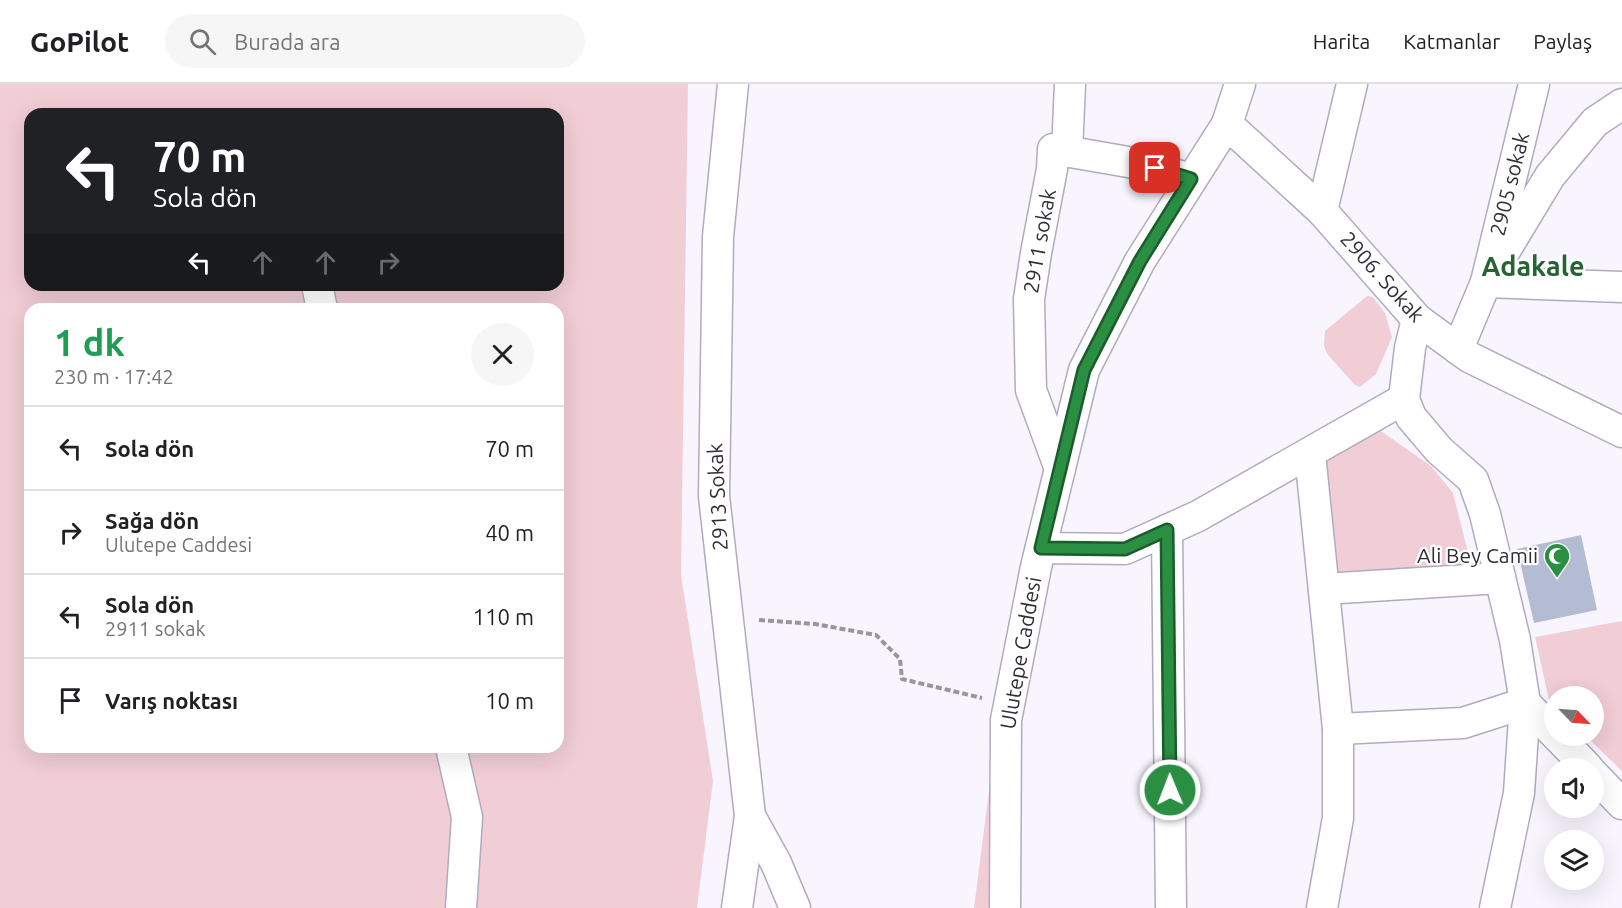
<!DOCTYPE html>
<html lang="tr">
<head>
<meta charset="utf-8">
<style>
	:root { --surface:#fff; --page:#f6f6f6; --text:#202124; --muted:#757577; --line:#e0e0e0 }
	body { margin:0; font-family:Ubuntu,sans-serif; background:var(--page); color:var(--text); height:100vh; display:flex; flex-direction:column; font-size:22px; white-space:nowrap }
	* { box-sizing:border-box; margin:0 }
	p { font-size:20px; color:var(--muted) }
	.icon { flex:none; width:33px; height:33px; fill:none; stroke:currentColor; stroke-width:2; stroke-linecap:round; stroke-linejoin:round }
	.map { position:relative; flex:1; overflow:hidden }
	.drawer { position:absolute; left:24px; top:219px; width:540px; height:450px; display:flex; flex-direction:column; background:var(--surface); border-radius:18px; box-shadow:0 6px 24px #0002 }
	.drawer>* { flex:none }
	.guide { position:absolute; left:24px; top:24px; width:540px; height:183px; border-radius:18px; box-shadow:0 6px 24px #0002; background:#202124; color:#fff; overflow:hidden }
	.needle { width:39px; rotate:115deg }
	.controls { position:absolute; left:1544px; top:602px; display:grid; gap:12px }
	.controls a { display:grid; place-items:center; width:60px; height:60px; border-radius:50%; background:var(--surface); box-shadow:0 6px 24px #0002; font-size:30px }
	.pin { position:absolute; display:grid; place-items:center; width:51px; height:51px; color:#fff; margin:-26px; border-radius:12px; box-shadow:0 3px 9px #0006 }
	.me { position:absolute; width:66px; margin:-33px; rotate:359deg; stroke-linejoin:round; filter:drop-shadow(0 0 4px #0008) }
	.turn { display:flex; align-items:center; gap:21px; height:126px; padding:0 30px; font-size:27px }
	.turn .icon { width:78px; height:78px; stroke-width:2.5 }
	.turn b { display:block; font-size:42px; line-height:51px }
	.lanes { display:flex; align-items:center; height:57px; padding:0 30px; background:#0003; justify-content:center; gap:30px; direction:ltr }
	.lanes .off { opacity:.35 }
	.round { display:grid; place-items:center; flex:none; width:63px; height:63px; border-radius:32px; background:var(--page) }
	.summary { display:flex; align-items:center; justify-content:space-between; height:102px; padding:0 30px }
	h1 { font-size:36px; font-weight:700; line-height:45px; color:#1e9e55 }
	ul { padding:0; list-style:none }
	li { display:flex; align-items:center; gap:18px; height:84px; padding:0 30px; border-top:2px solid var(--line) }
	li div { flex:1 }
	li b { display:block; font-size:22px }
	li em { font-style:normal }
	header { display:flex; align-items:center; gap:36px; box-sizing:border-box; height:84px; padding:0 30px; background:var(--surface); border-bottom:2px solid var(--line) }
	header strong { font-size:28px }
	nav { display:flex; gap:33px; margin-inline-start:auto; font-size:21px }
	.search { width:420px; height:54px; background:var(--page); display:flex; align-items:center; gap:15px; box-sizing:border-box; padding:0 21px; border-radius:33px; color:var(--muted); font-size:22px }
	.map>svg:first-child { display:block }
</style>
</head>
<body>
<header>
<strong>GoPilot</strong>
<div class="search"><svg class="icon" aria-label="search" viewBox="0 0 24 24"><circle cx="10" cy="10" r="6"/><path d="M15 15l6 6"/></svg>Burada ara</div>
<nav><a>Harita</a><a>Katmanlar</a><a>Paylaş</a></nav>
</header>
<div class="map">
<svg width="1622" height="824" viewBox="0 0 1622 824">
	<rect width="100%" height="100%" fill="#f8f5ff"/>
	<g fill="#f1cdd6" fill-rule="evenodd">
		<path d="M0 0H688L681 491 713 697 697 824H0ZM30 30H558V201H30ZM30 225H558V663H30Z"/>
		<path d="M1367 212 1373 213 1385 229 1392 253 1376 290 1360 303 1355 301 1328 271 1324 262 1325 247Z"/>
		<path d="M1378 345 1431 382 1453 409 1472 484 1336 489 1324 378Z"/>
		<path d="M1622 537V687L1585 651H1593V612H1554V621L1549 616 1535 553Z"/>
		<path d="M990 699 994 700 996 824H974Z"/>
	</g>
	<path fill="#b4bcd3" d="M1581 451 1597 526 1534 539 1517 465Z"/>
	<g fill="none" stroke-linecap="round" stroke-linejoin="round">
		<g stroke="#b2aac2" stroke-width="33">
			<g id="minor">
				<path d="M733 0 718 153 714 412 750 732 737 824"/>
				<path d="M1622 20 1595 38 1550 92 1486 198 1622 203"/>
				<path d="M1227 40 1322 127 1417 235 1469 273 1622 348"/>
				<path d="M1067 68 1070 0"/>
				<path d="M1322 127 1352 0"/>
				<path d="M317 201 322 225"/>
				<path d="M1417 235 1410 264 1404 315 1411 333 1439 366 1473 396 1485 430 1515 556 1525 619 1519 709 1495 824"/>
				<path d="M1458 265 1486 198 1534 0"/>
				<path d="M1310 370 1338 645V734L1322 824"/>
				<path d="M1060 385 1031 306 1029 215 1036 169 1052 85 1053 65 1134 79 1191 95"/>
				<path d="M1167 446 1171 824"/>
				<path d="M1041 464 1125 465 1198 432 1404 315"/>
				<path d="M1324 505 1500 494"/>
				<path d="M1338 645 1463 639 1525 619 1554 649"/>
				<path d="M1556 651 1588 684"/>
				<path d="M451 663 467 733 461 824"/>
				<path d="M1593 690 1622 720"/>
				<path d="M750 732 776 779 795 824"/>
				<path d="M1005 824 1006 636 1036 483 1084 286 1140 177 1227 40 1240 0"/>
			</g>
		</g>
		<path stroke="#98959e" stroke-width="4" stroke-dasharray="6 3" stroke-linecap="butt" d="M759 536 815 540 876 551 900 575 902 595 982 614"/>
		<use href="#minor" stroke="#fff" stroke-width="30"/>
	</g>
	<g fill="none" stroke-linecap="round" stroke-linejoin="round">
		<g stroke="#1b5c2c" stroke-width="15">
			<path id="route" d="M1155 84 1191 95 1140 177 1084 286 1041 464 1125 465 1167 446 1170 706"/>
		</g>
		<use href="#route" stroke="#2a8e43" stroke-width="10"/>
	</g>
	<defs>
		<g id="mosque-pin" transform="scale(1.35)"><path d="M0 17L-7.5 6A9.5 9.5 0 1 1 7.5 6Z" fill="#2a8e43" stroke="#fff"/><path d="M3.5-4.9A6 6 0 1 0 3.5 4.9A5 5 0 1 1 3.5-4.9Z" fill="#fff"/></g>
	</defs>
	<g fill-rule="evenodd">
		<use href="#mosque-pin" x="1557" y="472"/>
	</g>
	<g text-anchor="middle" stroke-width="4.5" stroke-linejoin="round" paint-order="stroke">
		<g font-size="21" fill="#302d36" stroke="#fff">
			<text transform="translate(1510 100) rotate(-76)" y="7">2905 sokak</text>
			<text transform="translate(1040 157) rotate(-80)" y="7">2911 sokak</text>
			<text transform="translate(1382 193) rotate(48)" y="7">2906. Sokak</text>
			<text transform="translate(718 413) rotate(-93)" y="7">2913 Sokak</text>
			<text transform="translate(1021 569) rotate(-80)" y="7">Ulutepe Caddesi</text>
		</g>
		<g font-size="21" fill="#302d36" stroke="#fff" text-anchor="end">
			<text x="1538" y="479">Ali Bey Camii</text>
		</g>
		<g font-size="27" font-weight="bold" fill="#276434" stroke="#fff">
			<text x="1533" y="192">Adakale</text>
		</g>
	</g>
</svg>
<div class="controls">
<a><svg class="needle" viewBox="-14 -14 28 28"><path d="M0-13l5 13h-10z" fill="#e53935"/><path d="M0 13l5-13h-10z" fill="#757577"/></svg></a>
<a><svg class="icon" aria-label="sound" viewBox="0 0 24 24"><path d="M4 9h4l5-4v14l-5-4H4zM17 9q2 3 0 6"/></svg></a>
<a><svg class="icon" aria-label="layers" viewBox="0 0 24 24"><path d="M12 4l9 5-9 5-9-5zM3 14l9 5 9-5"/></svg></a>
</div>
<div class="pin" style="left:1155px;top:84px;background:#d93025"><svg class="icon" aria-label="arrive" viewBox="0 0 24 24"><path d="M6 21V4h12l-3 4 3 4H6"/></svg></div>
<svg class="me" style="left:1170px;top:706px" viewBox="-20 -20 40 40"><circle r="17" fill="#2a8e43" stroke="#fff" stroke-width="3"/><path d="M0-11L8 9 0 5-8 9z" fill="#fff"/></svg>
<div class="guide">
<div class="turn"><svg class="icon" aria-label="left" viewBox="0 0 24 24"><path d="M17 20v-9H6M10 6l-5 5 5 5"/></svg><div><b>70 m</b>Sola dön</div></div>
<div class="lanes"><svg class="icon" aria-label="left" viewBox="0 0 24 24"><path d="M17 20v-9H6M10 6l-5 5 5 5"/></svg><svg class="icon off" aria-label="ahead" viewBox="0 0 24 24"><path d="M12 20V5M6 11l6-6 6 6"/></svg><svg class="icon off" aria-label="ahead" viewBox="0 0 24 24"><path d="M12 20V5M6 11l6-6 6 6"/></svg><svg class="icon off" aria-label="right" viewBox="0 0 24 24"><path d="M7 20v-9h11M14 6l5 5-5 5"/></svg></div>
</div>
<section class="drawer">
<div class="summary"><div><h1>1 dk</h1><p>230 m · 17:42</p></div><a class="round"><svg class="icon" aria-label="close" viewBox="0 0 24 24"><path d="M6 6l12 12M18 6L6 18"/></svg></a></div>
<ul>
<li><svg class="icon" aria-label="left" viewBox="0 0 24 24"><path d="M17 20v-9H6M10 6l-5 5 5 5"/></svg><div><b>Sola dön</b></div><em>70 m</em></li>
<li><svg class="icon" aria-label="right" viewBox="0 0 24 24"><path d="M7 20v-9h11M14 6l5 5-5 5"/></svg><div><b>Sağa dön</b><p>Ulutepe Caddesi</p></div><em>40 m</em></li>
<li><svg class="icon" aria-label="left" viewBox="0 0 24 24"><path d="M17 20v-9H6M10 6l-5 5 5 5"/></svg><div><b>Sola dön</b><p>2911 sokak</p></div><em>110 m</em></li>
<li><svg class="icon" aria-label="arrive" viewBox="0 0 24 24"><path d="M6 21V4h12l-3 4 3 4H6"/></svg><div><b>Varış noktası</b></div><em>10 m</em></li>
</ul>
</section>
</div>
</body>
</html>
